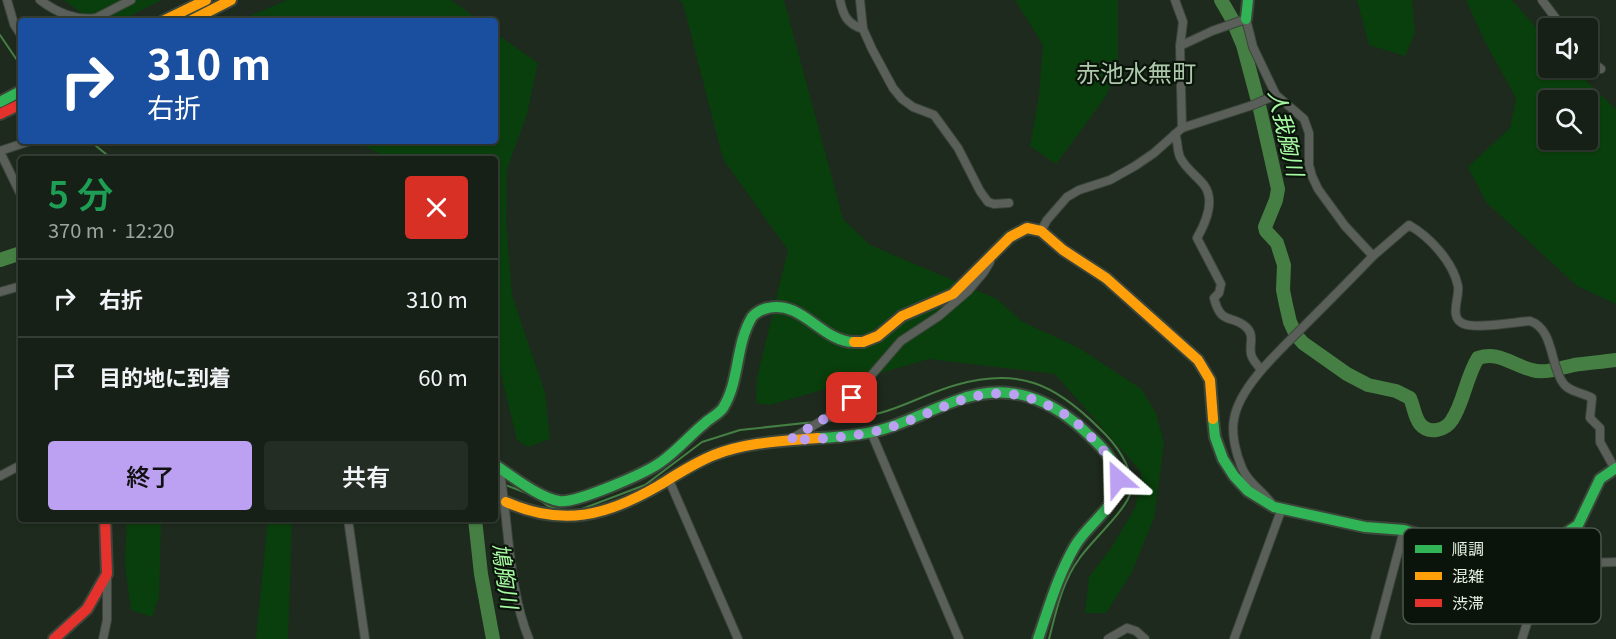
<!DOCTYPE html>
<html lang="ja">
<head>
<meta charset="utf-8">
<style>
	:root { --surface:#162016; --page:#232d23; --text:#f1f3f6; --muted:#9ea3a1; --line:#353e35; --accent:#bca0f2 }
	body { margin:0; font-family:Georgia,"Noto Sans JP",serif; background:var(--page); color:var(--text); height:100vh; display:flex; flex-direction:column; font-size:22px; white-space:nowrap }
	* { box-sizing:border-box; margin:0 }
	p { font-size:20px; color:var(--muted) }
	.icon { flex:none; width:33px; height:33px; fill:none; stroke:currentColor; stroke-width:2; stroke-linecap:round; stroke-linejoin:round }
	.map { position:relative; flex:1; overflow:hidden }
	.side { position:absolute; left:18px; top:156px; width:480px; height:366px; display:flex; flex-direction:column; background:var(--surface); border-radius:6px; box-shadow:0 2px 4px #0004,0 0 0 2px var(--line) }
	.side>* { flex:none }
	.guide { position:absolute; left:18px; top:18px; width:480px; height:126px; border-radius:6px; box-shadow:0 2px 4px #0004,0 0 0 2px var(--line); background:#1a4fa0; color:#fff; overflow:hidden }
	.fabs { position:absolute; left:1538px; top:18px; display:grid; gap:12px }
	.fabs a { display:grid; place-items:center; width:60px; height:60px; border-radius:6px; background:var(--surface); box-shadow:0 2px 4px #0004,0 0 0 2px var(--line); font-size:30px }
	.pin { position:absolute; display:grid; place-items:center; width:51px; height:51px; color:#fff; margin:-26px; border-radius:12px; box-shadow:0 3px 9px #0006 }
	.me { position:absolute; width:66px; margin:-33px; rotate:335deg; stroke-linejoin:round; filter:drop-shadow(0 0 4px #0008) }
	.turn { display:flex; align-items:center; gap:21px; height:126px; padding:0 30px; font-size:27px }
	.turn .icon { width:78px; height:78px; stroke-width:2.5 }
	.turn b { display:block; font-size:42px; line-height:51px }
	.round { display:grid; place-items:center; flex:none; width:63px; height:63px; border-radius:6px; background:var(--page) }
	.headline { display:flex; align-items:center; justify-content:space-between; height:102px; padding:0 30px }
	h1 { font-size:36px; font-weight:600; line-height:45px; color:#1e9e55 }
	.cta { display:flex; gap:12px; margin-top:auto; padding:12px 30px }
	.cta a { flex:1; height:69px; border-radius:6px; background:var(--accent); color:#111; font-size:24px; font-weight:600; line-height:69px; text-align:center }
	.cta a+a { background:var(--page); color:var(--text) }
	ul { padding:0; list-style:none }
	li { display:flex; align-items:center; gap:18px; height:78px; padding:0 30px; border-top:2px solid var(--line) }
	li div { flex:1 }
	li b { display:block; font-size:22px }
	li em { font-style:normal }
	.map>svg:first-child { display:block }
</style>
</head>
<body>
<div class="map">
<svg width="1616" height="639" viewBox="0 0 1616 639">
	<rect width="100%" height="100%" fill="#1e2a1d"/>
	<g fill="#093f0c" fill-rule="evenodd">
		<path d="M64 0H162L120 21H92Z"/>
		<path d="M287 0H451L480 21H238Z"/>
		<path d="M678 0H784L843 219 870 245 997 299 1021 321 1079 348 1141 389 1156 413 1164 443 1154 518 1132 572 1106 613H1085L1089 577 1111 548 1135 508 1142 473 1055 374 929 359 770 405 756 403 757 378 788 250 723 159 683 3Z"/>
		<path d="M1015 0H1118V64L1106 96 1056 164 1030 146 1039 96 1043 45Z"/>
		<path d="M1357 0H1412L1415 33 1405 56 1369 45Z"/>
		<path d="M1466 0H1512L1548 41V68H1572L1616 109V304L1577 286 1486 202 1468 167 1510 128 1516 98 1484 40ZM1587 100V140H1548V100Z"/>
		<path d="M495 33 538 63 527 114 507 169 506 223 512 295 545 393 550 439 528 447 517 440 495 349V159H391L354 141H495Z"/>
		<path d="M127 519H161L159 597 152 617 131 610 125 565Z"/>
		<path d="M268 519H292L288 639H256Z"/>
	</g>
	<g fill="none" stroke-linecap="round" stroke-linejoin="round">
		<g stroke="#457f43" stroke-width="2">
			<path d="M0 35 21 66"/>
			<path d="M90 141 112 159"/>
			<path d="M826 421C844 419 862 418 880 413 906 406 930 392 956 385 1019 367 1055 384 1099 428 1115 443 1134 467 1131 491 1127 510 1091 541 1079 559 1062 582 1056 612 1049 639"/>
			<path d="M503 484 534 496 548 506 566 512"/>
			<path d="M574 512 645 485 702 442 740 430 814 422"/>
		</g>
		<g stroke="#457f43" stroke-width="14">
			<path d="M1221 0 1232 19 1243 45 1259 105 1278 189 1276 200 1265 227 1266 231 1277 243 1284 265 1283 290 1286 305 1290 322 1296 335 1303 343 1347 374 1368 385 1396 391 1410 398C1414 407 1414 416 1420 424 1429 435 1446 430 1452 420 1464 402 1466 377 1478 358 1499 351 1512 365 1532 370 1545 374 1560 368 1574 365 1587 363 1602 362 1616 360"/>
			<path d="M0 260 21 253"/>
			<path d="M475 519 481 574 493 639"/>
		</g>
		<g stroke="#3b453a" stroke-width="10">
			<g id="street">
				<path d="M7 0 14 24 21 35"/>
				<path d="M40 0C56 12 75 21 96 18L131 0"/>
				<path d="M840 0C843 15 847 24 863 29"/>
				<path d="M860 0 863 29 872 49 893 88 902 99 913 107 934 115 958 148 980 191 988 202 994 204 1009 203"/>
				<path d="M1175 0 1183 22 1180 46"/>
				<path d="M1542 0 1563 28"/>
				<path d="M1587 58 1601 69"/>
				<path d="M1182 128 1180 46 1212 31 1246 19 1253 47 1276 95 1304 119 1309 133V165L1312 176 1318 189 1345 226 1373 256C1352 278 1330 300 1309 321 1285 346 1240 384 1234 419 1231 434 1236 454 1242 468 1248 483 1262 490 1271 503"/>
				<path d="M1175 134C1178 141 1177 150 1180 157 1185 168 1197 176 1204 185 1216 201 1205 224 1197 238L1221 284 1219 293 1214 298C1221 326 1232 314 1246 327 1255 335 1249 344 1251 354 1252 360 1258 365 1261 370"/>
				<path d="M0 151 30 141"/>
				<path d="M0 152 21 195"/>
				<path d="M1041 231 1047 220 1067 197 1079 190 1110 180 1135 166 1154 153 1182 128 1253 105 1276 95"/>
				<path d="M1373 256 1409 225C1430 237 1453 262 1458 286 1460 298 1448 318 1464 324 1476 329 1515 322 1530 321 1554 329 1550 365 1563 383 1569 392 1584 393 1592 398L1590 418 1600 428V442L1615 469"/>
				<path d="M0 292 21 286"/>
				<path d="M871 432 959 639"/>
				<path d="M791 439 843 408 901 341 939 316 968 291 984 272 990 262"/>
				<path d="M499 467C509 521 508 589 529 639"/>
				<path d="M0 476 21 465"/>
				<path d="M669 480 738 639"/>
				<path d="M348 519 365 639"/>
				<path d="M1525 555C1534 568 1598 562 1616 562"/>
				<path d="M103 639 107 620V575"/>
				<path d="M1108 639 1127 628 1136 631 1145 639"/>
				<path d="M1234 639 1282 508"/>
				<path d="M1375 639 1404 530"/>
				<path d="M1522 639 1535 598 1576 528"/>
			</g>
		</g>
		<g stroke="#3b453a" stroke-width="14">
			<g id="fast">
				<path d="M1246 19 1248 0"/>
				<path d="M0 102 21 91"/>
				<path d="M1213 419 1215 437 1223 459 1234 476 1248 491 1274 507 1365 527 1404 530 1437 540 1503 553 1525 555 1556 540 1578 525 1600 479 1616 468"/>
				<path d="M818 438C842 437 867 435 890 427 913 419 935 408 958 400 1011 381 1052 399 1090 436 1104 449 1121 466 1117 487 1112 511 1087 525 1075 546 1058 575 1049 607 1038 639"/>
				<path d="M495 465C512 476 539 498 559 501 575 504 646 473 661 462 677 451 690 435 705 423 710 418 719 414 723 408 740 381 735 345 752 317 755 313 762 309 768 308 802 300 822 342 854 342"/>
			</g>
		</g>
		<g stroke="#3b453a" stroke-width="14">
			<g id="slow">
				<path d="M163 21 206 0"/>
				<path d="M190 21 231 0"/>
				<path d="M854 342H863L878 336 902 316 953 294 1010 237 1027 228 1041 231 1063 250 1106 278 1198 360 1210 380 1213 419"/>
				<path d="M506 502C563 527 606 516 658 486 676 475 694 463 714 455 747 442 783 441 818 438"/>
			</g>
		</g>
		<g stroke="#3b453a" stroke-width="14">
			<g id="jam">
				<path d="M0 114 21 104"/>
				<path d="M54 639 87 609 107 574 105 519"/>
			</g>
		</g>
		<use href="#street" stroke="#5a6059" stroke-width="8"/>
		<use href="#fast" stroke="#30b455" stroke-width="10"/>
		<use href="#slow" stroke="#ff9f0a" stroke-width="10"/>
		<use href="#jam" stroke="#e5322d" stroke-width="10"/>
	</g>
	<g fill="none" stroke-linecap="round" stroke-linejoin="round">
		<path stroke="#bca0f2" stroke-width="10" stroke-dasharray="0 18" d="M852 398C834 416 811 425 790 440 817 439 845 438 872 432 936 419 979 372 1047 405 1060 411 1071 417 1081 427 1097 443 1112 456 1118 479"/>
	</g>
	<g text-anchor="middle" stroke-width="4.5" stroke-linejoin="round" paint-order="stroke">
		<g font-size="22" font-style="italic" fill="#a6faa2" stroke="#0a140a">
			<text transform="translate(1286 133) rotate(77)" y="8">人我胸川</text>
			<text transform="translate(505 576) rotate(81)" y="8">鳩胸川</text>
		</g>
		<g font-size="24" fill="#adc8ab" stroke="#0a140a">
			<text x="1136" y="82">赤池水無町</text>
		</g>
	</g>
	<rect x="1403" y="528" width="198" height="96" rx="9" fill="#0a140a" stroke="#4b574b" stroke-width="1.5"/>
	<rect x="1415" y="545" width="27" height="8" fill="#30b455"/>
	<rect x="1415" y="572" width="27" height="8" fill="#ff9f0a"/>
	<rect x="1415" y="599" width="27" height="8" fill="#e5322d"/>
	<g font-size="16" fill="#e4f2e3">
		<text x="1452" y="555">順調</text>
		<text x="1452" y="582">混雑</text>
		<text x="1452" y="609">渋滞</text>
	</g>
</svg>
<div class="fabs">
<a><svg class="icon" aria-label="sound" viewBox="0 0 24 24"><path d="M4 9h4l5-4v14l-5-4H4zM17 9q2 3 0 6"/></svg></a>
<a><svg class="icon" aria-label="search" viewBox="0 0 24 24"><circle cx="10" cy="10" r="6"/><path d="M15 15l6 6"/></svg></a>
</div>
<div class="pin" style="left:852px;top:398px;background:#d93025"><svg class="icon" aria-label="arrive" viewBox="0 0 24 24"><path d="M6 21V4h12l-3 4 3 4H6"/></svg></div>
<svg class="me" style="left:1118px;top:479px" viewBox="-20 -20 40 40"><path d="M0-17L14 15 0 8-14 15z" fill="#bca0f2" stroke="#fff" stroke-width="4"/></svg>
<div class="guide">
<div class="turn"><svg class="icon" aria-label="right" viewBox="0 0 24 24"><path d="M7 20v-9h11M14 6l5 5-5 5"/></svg><div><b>310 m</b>右折</div></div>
</div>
<section class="side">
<div class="headline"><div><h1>5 分</h1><p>370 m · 12:20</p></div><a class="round" style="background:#d93025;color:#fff"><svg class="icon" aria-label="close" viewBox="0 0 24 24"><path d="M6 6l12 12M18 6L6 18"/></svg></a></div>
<ul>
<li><svg class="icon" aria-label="right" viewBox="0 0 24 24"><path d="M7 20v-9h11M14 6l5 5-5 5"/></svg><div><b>右折</b></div><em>310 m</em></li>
<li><svg class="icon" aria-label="arrive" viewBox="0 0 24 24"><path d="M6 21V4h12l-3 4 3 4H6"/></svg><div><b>目的地に到着</b></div><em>60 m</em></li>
</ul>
<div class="cta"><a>終了</a><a>共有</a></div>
</section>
</div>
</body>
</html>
